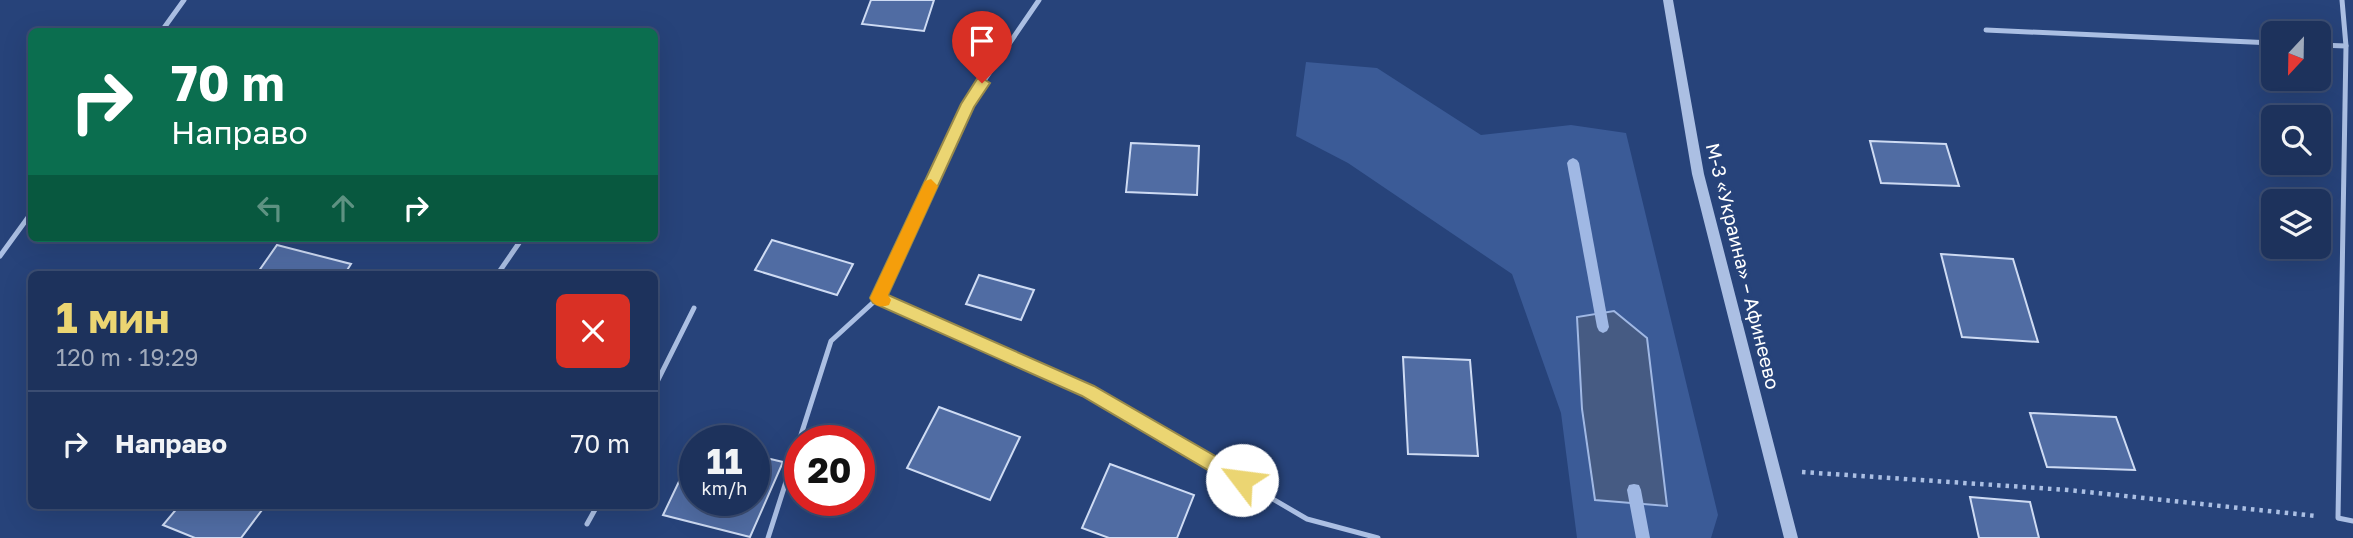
<!DOCTYPE html>
<html lang="ru">
<head>
<meta charset="utf-8">
<style>
	:root { --surface:#1d325c; --page:#2a3e65; --text:#f1f3f6; --muted:#a0aabb; --line:#3b4d72; --accent:#ebd572 }
	body { margin:0; font-family:"Golos Text",sans-serif; background:var(--page); color:var(--text); height:100vh; display:flex; flex-direction:column; font-size:26px; white-space:nowrap }
	* { box-sizing:border-box; margin:0 }
	p { font-size:23px; color:var(--muted) }
	.icon { flex:none; width:38px; height:38px; fill:none; stroke:currentColor; stroke-width:2; stroke-linecap:round; stroke-linejoin:round }
	.map { position:relative; flex:1; overflow:hidden }
	.panel { position:absolute; left:28px; top:271px; width:630px; height:238px; display:flex; flex-direction:column; background:var(--surface); border-radius:10px; box-shadow:0 7px 28px #0002,0 0 0 2px var(--line) }
	.panel>* { flex:none }
	.top-card { position:absolute; left:28px; top:28px; width:630px; height:214px; border-radius:10px; box-shadow:0 7px 28px #0002,0 0 0 2px var(--line); background:#0b6e4f; color:#fff; overflow:hidden }
	.needle { width:46px; rotate:202deg }
	.buttons { position:absolute; left:2261px; top:21px; display:grid; gap:14px }
	.buttons a { display:grid; place-items:center; width:70px; height:70px; border-radius:10px; background:var(--surface); box-shadow:0 7px 28px #0002,0 0 0 2px var(--line); font-size:35px }
	.speed { position:absolute; left:679px; top:425px; display:flex; gap:14px; font-size:35px; font-weight:700; text-align:center }
	.speed>* { display:grid; place-content:center; width:91px; height:91px; border-radius:50%; background:var(--surface); box-shadow:0 7px 28px #0002,0 0 0 2px var(--line); line-height:1 }
	.speed small { font-size:18px; font-weight:400 }
	.speed .limit { border:10px solid #d22; background:#fff; color:#111 }
	.pin { position:absolute; display:grid; place-items:center; width:60px; height:60px; color:#fff; margin:-72px -30px; border-radius:50% 50% 50% 0; rotate:-45deg; box-shadow:0 0 7px #0007 }
	.pin .icon { rotate:45deg }
	.me { position:absolute; width:77px; margin:-38px; rotate:300deg; stroke-linejoin:round; filter:drop-shadow(0 0 5px #0008) }
	.turn { display:flex; align-items:center; gap:24px; height:147px; padding:0 28px; font-size:32px }
	.turn .icon { width:91px; height:91px; stroke-width:2.5 }
	.turn b { display:block; font-size:49px; line-height:60px }
	.lanes { display:flex; align-items:center; height:66px; padding:0 28px; background:#0003; justify-content:center; gap:35px; direction:ltr }
	.lanes .off { opacity:.35 }
	.round { display:grid; place-items:center; flex:none; width:74px; height:74px; border-radius:10px; background:var(--page) }
	.head { display:flex; align-items:center; justify-content:space-between; height:119px; padding:0 28px }
	h1 { font-size:42px; font-weight:700; line-height:52px; color:var(--accent) }
	ul { padding:0; list-style:none }
	li { display:flex; align-items:center; gap:21px; height:105px; padding:0 28px; border-top:2px solid var(--line) }
	li div { flex:1 }
	li b { display:block; font-size:26px }
	li em { font-style:normal }
	.map>svg:first-child { display:block }
</style>
</head>
<body>
<div class="map">
<svg width="2353" height="538" viewBox="0 0 2353 538">
	<rect width="100%" height="100%" fill="#27437a"/>
	<path fill="#3b5b97" d="M1306 62 1377 68 1481 135 1571 125 1626 133 1718 515 1711 538H1577L1561 413 1512 274 1348 163 1296 136Z"/>
	<path fill="#465b83" stroke="#a0b8e4" stroke-width="2" d="M1614 311 1647 338 1667 506 1595 500 1582 409 1577 317Z"/>
	<g fill="none" stroke-linecap="round" stroke-linejoin="round">
		<g fill="#a0b8e4" fill-rule="evenodd">
			<path d="M1573 158 1577 160 1579 163 1609 327 1607 331 1603 333 1599 331 1597 327 1567 163 1569 160Z"/>
			<path d="M1634 484 1639 485 1641 490 1650 538H1636L1627 490 1629 485Z"/>
		</g>
	</g>
	<g fill="#506ca3" stroke="#cedbf3" stroke-width="2">
		<path d="M871 0H934L924 31 862 24Z"/>
		<path d="M1870 141 1946 144 1959 186 1881 183Z"/>
		<path d="M1131 143 1199 146 1197 195 1126 192Z"/>
		<path d="M772 240 853 264 837 295 755 270Z"/>
		<path d="M277 245 351 264 344 275H256Z"/>
		<path d="M1941 254 2013 259 2038 342 1962 337Z"/>
		<path d="M979 275 1034 290 1021 320 966 304Z"/>
		<path d="M1403 357 1470 360 1478 456 1408 454Z"/>
		<path d="M939 407 1020 437 990 500 907 468Z"/>
		<path d="M2030 413 2116 417 2135 470 2047 467Z"/>
		<path d="M695 448V500H754V455L783 462 750 537 663 515Z"/>
		<path d="M1110 464 1194 495 1177 538H1109L1082 528Z"/>
		<path d="M1970 497 2030 502 2039 538H1979Z"/>
		<path d="M179 506H265L241 538H195L163 525Z"/>
	</g>
	<g fill="none" stroke-linecap="round" stroke-linejoin="round">
		<path stroke="#abbfe3" stroke-width="4.5" stroke-dasharray="3.5 5" stroke-linecap="butt" d="M1802 472 2068 490 2316 516"/>
		<g stroke="#abbfe3" stroke-width="5">
			<path d="M2342 0 2346 46 2338 518 2353 521"/>
			<path d="M1986 30 2273 43"/>
			<path d="M161 32 184 0"/>
			<path d="M2319 45 2346 46"/>
			<path d="M0 256 32 212"/>
			<path d="M497 275 519 243"/>
			<path d="M878 298 1088 391 1307 519 1378 538"/>
			<path d="M654 388 694 308"/>
			<path d="M587 524 597 506"/>
			<path d="M768 538 831 341 878 298 968 104 1039 0"/>
		</g>
		<path fill="#abbfe3" fill-rule="evenodd" d="M1663 0H1673L1704 174 1798 538H1784L1692 174Z"/>
	</g>
	<path fill="#ebd572" stroke="#998a4a" stroke-width="2" d="M982 78 990 83 974 107 888 295 1094 386 1248 475 1250 480 1248 486 1242 489 1235 486 1082 396 873 303 870 298 961 104 977 79Z"/>
	<path fill="#f59e0b" d="M931 179 938 186 888 295 891 300 889 305C881 308 874 306 870 298L925 181Z"/>
	<g text-anchor="middle" stroke-width="7" stroke-linejoin="round" paint-order="stroke">
		<g font-size="19" fill="#fff" stroke="#27437a">
			<text transform="translate(1743 266) rotate(76)" y="7">М-3 «Украина» – Афинеево</text>
		</g>
	</g>
</svg>
<div class="buttons">
<a><svg class="needle" viewBox="-14 -14 28 28"><path d="M0-13l5 13h-10z" fill="#e53935"/><path d="M0 13l5-13h-10z" fill="#a0aabb"/></svg></a>
<a><svg class="icon" aria-label="search" viewBox="0 0 24 24"><circle cx="10" cy="10" r="6"/><path d="M15 15l6 6"/></svg></a>
<a><svg class="icon" aria-label="layers" viewBox="0 0 24 24"><path d="M12 4l9 5-9 5-9-5zM3 14l9 5 9-5"/></svg></a>
</div>
<div class="speed"><div>11<small>km/h</small></div><div class="limit">20</div></div>
<div class="pin" style="left:982px;top:83px;background:#d93025"><svg class="icon" aria-label="arrive" viewBox="0 0 24 24"><path d="M6 21V4h12l-3 4 3 4H6"/></svg></div>
<svg class="me" style="left:1242px;top:480px" viewBox="-20 -20 40 40"><circle r="19" fill="#fff"/><path d="M0-13L10 11 0 6-10 11z" fill="#ebd572"/></svg>
<div class="top-card">
<div class="turn"><svg class="icon" aria-label="right" viewBox="0 0 24 24"><path d="M7 20v-9h11M14 6l5 5-5 5"/></svg><div><b>70 m</b>Направо</div></div>
<div class="lanes"><svg class="icon off" aria-label="left" viewBox="0 0 24 24"><path d="M17 20v-9H6M10 6l-5 5 5 5"/></svg><svg class="icon off" aria-label="ahead" viewBox="0 0 24 24"><path d="M12 20V5M6 11l6-6 6 6"/></svg><svg class="icon" aria-label="right" viewBox="0 0 24 24"><path d="M7 20v-9h11M14 6l5 5-5 5"/></svg></div>
</div>
<section class="panel">
<div class="head"><div><h1>1 мин</h1><p>120 m · 19:29</p></div><a class="round" style="background:#d93025;color:#fff"><svg class="icon" aria-label="close" viewBox="0 0 24 24"><path d="M6 6l12 12M18 6L6 18"/></svg></a></div>
<ul>
<li><svg class="icon" aria-label="right" viewBox="0 0 24 24"><path d="M7 20v-9h11M14 6l5 5-5 5"/></svg><div><b>Направо</b></div><em>70 m</em></li>
</ul>
</section>
</div>
</body>
</html>
